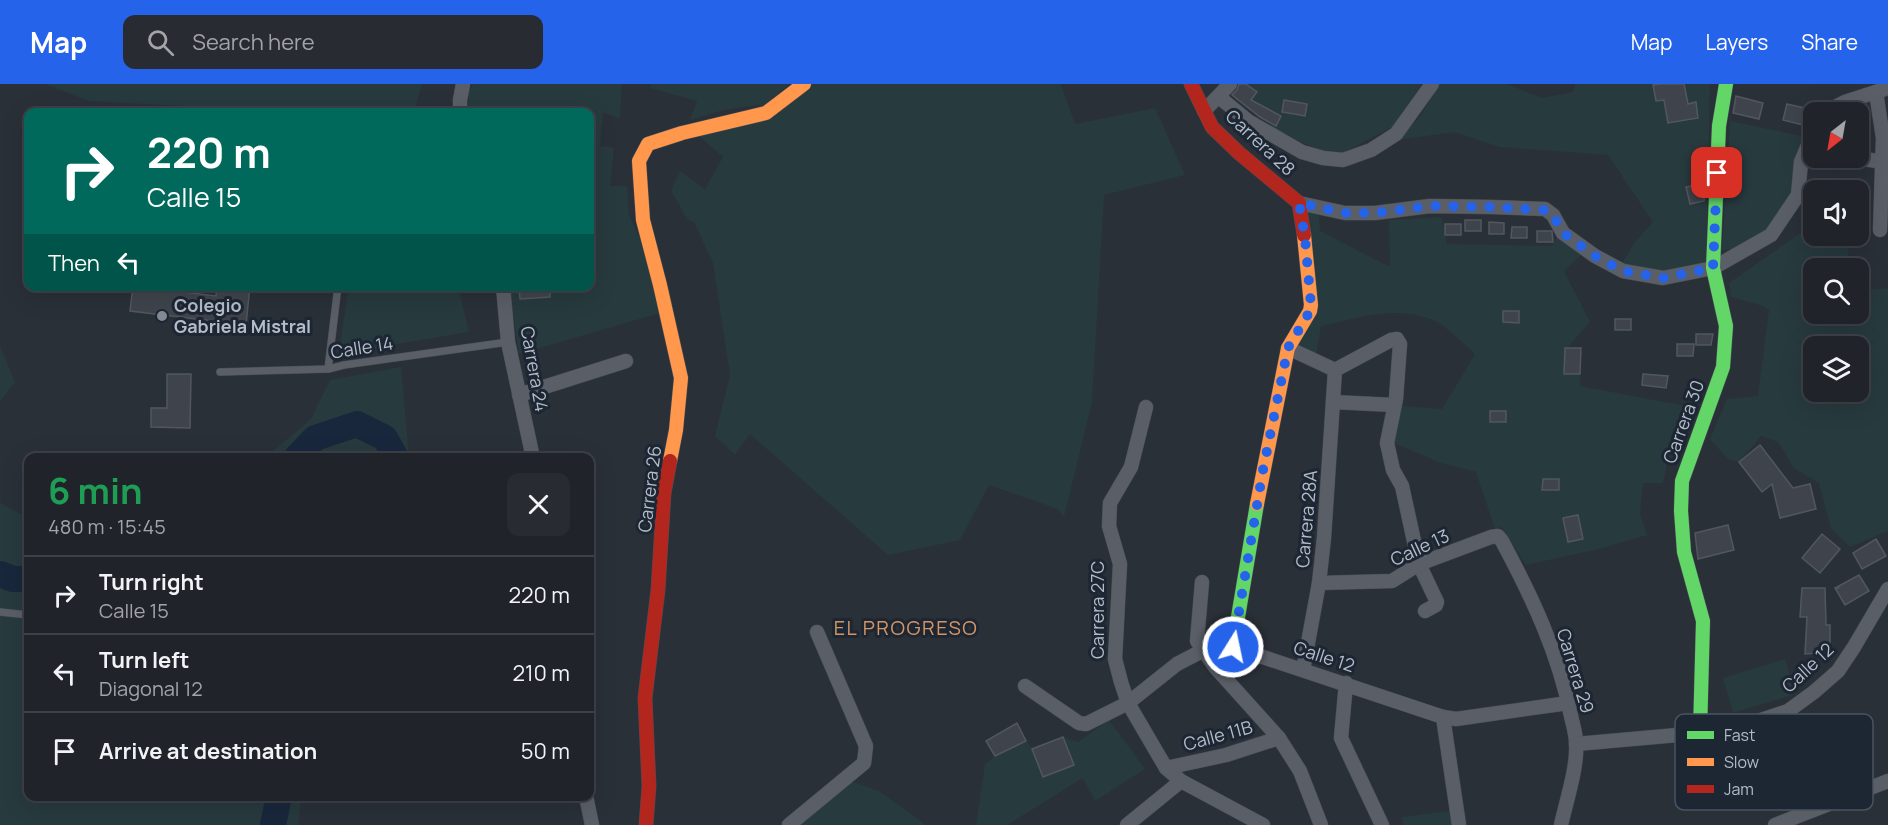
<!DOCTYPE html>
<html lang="en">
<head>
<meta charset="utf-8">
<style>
	:root { --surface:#20242a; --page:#282c32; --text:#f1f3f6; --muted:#a2a4a8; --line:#3d4147; --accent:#2563eb }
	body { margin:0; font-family:Manrope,sans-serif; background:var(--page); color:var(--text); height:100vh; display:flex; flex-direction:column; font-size:22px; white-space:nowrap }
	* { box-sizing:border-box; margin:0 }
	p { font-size:20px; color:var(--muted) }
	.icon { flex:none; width:33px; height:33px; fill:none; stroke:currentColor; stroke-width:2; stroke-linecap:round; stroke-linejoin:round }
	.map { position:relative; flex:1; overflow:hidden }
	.panel { position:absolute; left:24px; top:369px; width:570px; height:348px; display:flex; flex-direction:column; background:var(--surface); border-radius:12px; box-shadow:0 6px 24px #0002,0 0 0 2px var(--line) }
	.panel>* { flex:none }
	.guide { position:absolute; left:24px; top:24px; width:570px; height:183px; border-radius:12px; box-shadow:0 6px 24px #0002,0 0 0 2px var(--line); background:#00695c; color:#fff; overflow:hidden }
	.needle { width:39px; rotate:211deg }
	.buttons { position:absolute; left:1803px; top:18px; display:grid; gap:12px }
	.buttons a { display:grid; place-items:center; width:66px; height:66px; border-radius:12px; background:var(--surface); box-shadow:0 6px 24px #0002,0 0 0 2px var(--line); font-size:30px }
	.pin { position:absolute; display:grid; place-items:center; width:51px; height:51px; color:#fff; margin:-26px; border-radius:12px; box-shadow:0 3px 9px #0006 }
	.me { position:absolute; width:66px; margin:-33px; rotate:10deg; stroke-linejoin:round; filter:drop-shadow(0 0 4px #0008) }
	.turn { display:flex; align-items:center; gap:21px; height:126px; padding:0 24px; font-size:27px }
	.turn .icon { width:78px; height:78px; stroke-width:2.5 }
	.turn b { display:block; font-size:42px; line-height:51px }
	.then { display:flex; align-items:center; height:57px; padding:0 24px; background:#0003; gap:12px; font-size:22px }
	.round { display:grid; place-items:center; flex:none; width:63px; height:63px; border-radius:12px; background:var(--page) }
	.overview { display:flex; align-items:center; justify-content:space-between; height:102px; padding:0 24px }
	h1 { font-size:36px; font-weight:700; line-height:45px; color:#1e9e55 }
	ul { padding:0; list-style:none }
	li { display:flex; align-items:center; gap:18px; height:78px; padding:0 24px; border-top:2px solid var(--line) }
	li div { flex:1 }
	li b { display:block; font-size:22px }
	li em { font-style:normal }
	header { display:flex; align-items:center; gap:36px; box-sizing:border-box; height:84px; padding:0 30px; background:var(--accent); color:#fff }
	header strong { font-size:28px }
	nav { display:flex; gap:33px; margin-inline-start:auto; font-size:21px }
	.search { width:420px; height:54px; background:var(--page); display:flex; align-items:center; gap:15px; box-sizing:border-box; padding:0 21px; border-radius:12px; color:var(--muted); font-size:22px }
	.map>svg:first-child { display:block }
</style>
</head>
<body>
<header>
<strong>Map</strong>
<div class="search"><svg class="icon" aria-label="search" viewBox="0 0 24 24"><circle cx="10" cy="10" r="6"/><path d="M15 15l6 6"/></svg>Search here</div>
<nav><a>Map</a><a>Layers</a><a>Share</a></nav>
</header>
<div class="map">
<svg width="1888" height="741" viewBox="0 0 1888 741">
	<rect width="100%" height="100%" fill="#2a3038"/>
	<g fill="#273a3e" fill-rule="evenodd">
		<path d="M45 0H422L414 28H213L182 22 89 17Z"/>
		<path d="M473 0H622L620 35 603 28 600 62 614 64 610 102H627L629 131 643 160 660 229 519 270 509 203 590 202V28H468L469 7Z"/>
		<path d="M651 0H790L765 20 724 26 690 36 697 17 650 4Z"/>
		<path d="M813 0H1061L1075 40 1155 24 1185 91 1104 111 1092 318 1064 433 1058 425 989 401 960 456 888 471 750 350 735 371 715 352 730 291 713 179 694 138 688 136 671 107 680 87 705 105 723 73 694 48Z"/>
		<path d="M1235 0H1422L1392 43 1343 69 1327 70 1276 46 1229 9Z"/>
		<path d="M1440 0H1507L1542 14 1573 8 1575 0H1710L1706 180 1662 188 1621 181 1634 159 1653 138 1608 71 1500 63 1455 48 1397 56 1420 33Z"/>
		<path d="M1730 37 1807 53 1793 105 1770 148 1735 164 1722 167Z"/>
		<path d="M1304 126 1319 131 1320 147 1390 183 1389 136 1441 133 1447 160 1552 162 1558 151 1582 170 1564 187 1590 238 1567 264H1565L1564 290H1580V302L1691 323 1670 367 1663 399H1643L1640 430 1647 451 1599 465 1526 481 1501 443 1495 445 1476 388 1438 378 1399 361 1391 359 1402 322 1442 325 1475 270C1465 261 1446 242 1435 237 1397 220 1359 234 1321 242L1316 272 1293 258 1315 226Z"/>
		<path d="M1813 127 1814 152H1847L1849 184H1814V230H1858L1859 207 1888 204V447L1850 463 1831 444 1819 399 1794 384 1778 358 1761 352 1739 378 1728 375 1710 355 1727 315 1758 312 1769 226 1763 222 1731 213 1729 199 1802 148ZM1814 262H1858V308H1814Z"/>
		<path d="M349 202 458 203 469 248 356 267H339Z"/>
		<path d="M0 262 15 298 0 317Z"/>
		<path d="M401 283 409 373H266L311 335 330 296Z"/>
		<path d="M0 419 28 434V712L301 713 298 741H0Z"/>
		<path d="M1785 575 1796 610 1733 629 1723 594Z"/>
		<path d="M1109 636 1145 685 1095 717 1083 694 1007 741H976L985 680 995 672 1026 657 1032 665 1043 692 1074 681 1063 653 1078 658Z"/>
		<path d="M850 697 879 707 926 741H797Z"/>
		<path d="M1449 727 1452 741H1403L1402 733Z"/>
	</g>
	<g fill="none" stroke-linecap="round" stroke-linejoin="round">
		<g stroke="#19273c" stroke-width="26">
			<path d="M296 374 315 354 357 340 385 354 396 374"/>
			<path d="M0 490 13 495H28"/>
			<path d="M273 741 279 712"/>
		</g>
	</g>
	<g fill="#3f444c" stroke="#52575f" stroke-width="1.5">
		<path d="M1239 0H1246L1257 8 1251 16 1281 32 1276 42 1260 33 1232 11 1237 6Z"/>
		<path d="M1660 0H1684L1688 20 1696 18 1698 34 1668 39 1664 16 1656 17 1653 1Z"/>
		<path d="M1736 12 1763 19 1759 35 1733 29Z"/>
		<path d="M1284 16 1307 20 1305 32 1282 28Z"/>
		<path d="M1787 20 1814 26V38L1807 42 1783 36Z"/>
		<path d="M1705 99 1704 117 1690 120 1686 103Z"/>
		<rect x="1465" y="136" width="16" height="11"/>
		<path d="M1489 138 1504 139V150H1489Z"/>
		<rect x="1445" y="140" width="16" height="11"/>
		<path d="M1512 143H1527V154H1511Z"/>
		<path d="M1537 147H1552L1553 158H1537Z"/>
		<path d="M133 202 216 212 217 202H250L246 241 130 227Z"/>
		<path d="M519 202H550V213L520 215Z"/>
		<path d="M1503 227H1519V239L1503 238Z"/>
		<rect x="1615" y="235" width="16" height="11"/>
		<path d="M1696 250H1713L1711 261H1696Z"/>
		<path d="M1677 260H1694L1693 272H1677Z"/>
		<path d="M1565 264H1581L1580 290H1564Z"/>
		<path d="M167 290H191L190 344 151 343V324H167Z"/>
		<path d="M1643 290 1668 292 1666 304 1642 301Z"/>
		<rect x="1490" y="327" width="16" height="11"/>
		<path d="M1760 361 1793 404 1810 400 1816 425 1780 434 1772 400 1762 408 1739 378Z"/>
		<path d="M1543 395H1559V406H1542Z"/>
		<path d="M1578 431 1583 455 1568 458 1563 434Z"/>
		<path d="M1728 441 1734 466 1698 475 1695 449Z"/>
		<path d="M1822 450 1840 465 1820 489 1802 474Z"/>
		<path d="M1876 455 1886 472 1862 485 1853 469Z"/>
		<path d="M1859 491 1869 507 1845 521 1835 504H1839L1837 503Z"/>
		<path d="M1802 504H1825L1826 541H1830V568L1805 570 1807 533H1800Z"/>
		<path d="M1017 639 1026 657 995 672 986 657Z"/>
		<path d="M1063 653 1074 681 1043 693 1032 665Z"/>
	</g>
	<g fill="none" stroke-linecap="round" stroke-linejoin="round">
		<g stroke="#484c55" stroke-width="8">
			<g id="lane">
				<path d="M328 285 338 202"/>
				<path d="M220 288 328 285 344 281 508 258"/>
				<path d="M0 528 28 531"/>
			</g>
		</g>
		<g stroke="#484c55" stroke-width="15">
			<g id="street">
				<path d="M1876 8 1883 54 1880 146"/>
				<path d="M1219 13 1248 37 1302 68 1323 74 1343 76 1371 66 1396 50 1432 0"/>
				<path d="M1204 27 1230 0"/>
				<path d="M460 28V16L463 0"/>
				<path d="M1825 28 1845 18 1888 4"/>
				<path d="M1865 75 1882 78"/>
				<path d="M1299 119 1345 129H1375L1430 122 1492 123 1545 125 1553 131 1563 149 1595 172 1623 187 1663 194 1713 184 1771 151 1798 111 1801 78 1814 47"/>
				<path d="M503 202 508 258 533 374"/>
				<path d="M1288 264 1335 286 1391 256 1397 255 1400 260 1396 315 1387 359 1393 386 1402 402 1419 480 1437 518 1436 521 1425 527"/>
				<path d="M519 311 626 277"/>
				<path d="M1333 318 1394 321"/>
				<path d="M1146 323 1131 383 1110 419 1109 442 1120 480 1115 575 1121 598 1128 619 1166 684 1181 697 1263 741"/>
				<path d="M1202 498 1197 557 1215 583 1279 654 1300 687 1321 741"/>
				<path d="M1319 499 1392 497 1419 480 1491 453 1498 452 1502 457C1532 513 1559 570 1571 632 1573 641 1576 650 1576 659 1578 682 1566 718 1561 741"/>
				<path d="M1303 586 1319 499 1324 454 1335 286"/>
				<path d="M1346 599 1341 654 1382 741"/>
				<path d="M1025 602 1079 639 1086 640 1128 619 1177 580 1202 567 1233 563 1443 633 1456 635 1568 619"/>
				<path d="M1443 633 1459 741"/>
				<path d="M1576 660 1700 649 1758 637 1788 627 1814 608 1838 587 1854 563 1888 505"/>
				<path d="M1166 684 1226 671 1279 654"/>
				<path d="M586 712 592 741"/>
				<path d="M789 741 864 679 866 662 817 548"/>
				<path d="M1127 741 1181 697"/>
				<path d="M1775 741 1888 697"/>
			</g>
		</g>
		<g stroke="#484c55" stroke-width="15">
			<g id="fast">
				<path d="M1233 563 1257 420"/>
				<path d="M1700 649 1703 537 1684 468 1681 427 1682 397 1723 283 1726 242 1713 184 1719 42 1726 0"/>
			</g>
		</g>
		<g stroke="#484c55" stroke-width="15">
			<g id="slow">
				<path d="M670 377 676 346 681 294 660 201 643 136 639 77 648 60 682 49 766 29 804 0"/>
				<path d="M1257 420 1288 264 1310 227 1311 221 1304 151"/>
			</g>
		</g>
		<g stroke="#484c55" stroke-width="15">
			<g id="jam">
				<path d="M1191 0 1212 43 1239 69 1299 119 1304 151"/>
				<path d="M646 741 649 702 645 614 658 506 664 409 670 377"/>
			</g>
		</g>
		<use href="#lane" stroke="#5a5e66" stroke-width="7"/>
		<use href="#street" stroke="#5a5e66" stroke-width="14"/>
		<use href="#fast" stroke="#63d668" stroke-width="14"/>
		<use href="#slow" stroke="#ff974d" stroke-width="14"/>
		<use href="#jam" stroke="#b3261e" stroke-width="14"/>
	</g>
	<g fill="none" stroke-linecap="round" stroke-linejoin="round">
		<path stroke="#2563eb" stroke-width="10" stroke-dasharray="0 18" d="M1233 563 1263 386 1288 264 1310 227 1311 221 1305 154 1299 119 1345 129H1375L1430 122 1492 123 1545 126 1553 131 1563 149 1595 172 1623 187 1663 194 1713 184 1717 89"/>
	</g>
	<circle fill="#848b96" stroke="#1d2633" stroke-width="2" cx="162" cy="232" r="6"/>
	<g text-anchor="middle" stroke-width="6" stroke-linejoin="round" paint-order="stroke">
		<g font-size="18" fill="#b4bcc9" stroke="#1d2633">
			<text transform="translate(1260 59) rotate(43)" y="6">Carrera 28</text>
			<text transform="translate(362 264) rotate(-9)" y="6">Calle 14</text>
			<text transform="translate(534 285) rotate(80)" y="6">Carrera 24</text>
			<text transform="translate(1684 338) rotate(-70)" y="6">Carrera 30</text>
			<text transform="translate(650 405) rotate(-83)" y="6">Carrera 26</text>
			<text transform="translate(1307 435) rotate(-85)" y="6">Carrera 28A</text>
			<text transform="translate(1420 464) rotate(-25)" y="6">Calle 13</text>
			<text transform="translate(1098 526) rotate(-90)" y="6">Carrera 27C</text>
			<text transform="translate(1324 573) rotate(18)" y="6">Calle 12</text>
			<text transform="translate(1808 584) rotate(-43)" y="6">Calle 12</text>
			<text transform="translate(1575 587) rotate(73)" y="6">Carrera 29</text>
			<text transform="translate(1218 652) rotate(-15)" y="6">Calle 11B</text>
		</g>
		<g font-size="18" font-weight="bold" fill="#b4bcc9" stroke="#1d2633" text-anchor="start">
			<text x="174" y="228">Colegio<tspan x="174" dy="21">Gabriela Mistral</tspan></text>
		</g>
		<g font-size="20" letter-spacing="1.5" fill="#d59563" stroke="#1d2633">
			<text x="906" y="551">EL PROGRESO</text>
		</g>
	</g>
	<rect x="1675" y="630" width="198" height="96" rx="9" fill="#1d2633" stroke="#4a5360" stroke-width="1.5"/>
	<rect x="1687" y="647" width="27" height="8" fill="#63d668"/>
	<rect x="1687" y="674" width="27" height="8" fill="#ff974d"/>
	<rect x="1687" y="701" width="27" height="8" fill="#b3261e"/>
	<g font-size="16" fill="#b4bcc9">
		<text x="1724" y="657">Fast</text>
		<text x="1724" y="684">Slow</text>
		<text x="1724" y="711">Jam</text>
	</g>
</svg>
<div class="buttons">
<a><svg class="needle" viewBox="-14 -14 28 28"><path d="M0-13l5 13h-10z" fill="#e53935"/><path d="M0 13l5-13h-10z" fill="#a2a4a8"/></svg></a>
<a><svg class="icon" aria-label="sound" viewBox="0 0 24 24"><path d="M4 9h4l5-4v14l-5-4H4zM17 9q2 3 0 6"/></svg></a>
<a><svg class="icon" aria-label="search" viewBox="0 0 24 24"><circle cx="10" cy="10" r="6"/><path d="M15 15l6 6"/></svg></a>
<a><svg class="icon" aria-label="layers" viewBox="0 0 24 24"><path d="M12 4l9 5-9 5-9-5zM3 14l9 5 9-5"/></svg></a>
</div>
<div class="pin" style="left:1717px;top:89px;background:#d93025"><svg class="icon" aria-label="arrive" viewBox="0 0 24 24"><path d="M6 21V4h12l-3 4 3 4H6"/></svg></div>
<svg class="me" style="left:1233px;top:563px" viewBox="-20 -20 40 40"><circle r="17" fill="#2563eb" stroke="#fff" stroke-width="3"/><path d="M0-11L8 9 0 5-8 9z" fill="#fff"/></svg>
<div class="guide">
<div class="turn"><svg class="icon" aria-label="right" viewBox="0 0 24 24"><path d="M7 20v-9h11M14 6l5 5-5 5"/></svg><div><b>220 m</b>Calle 15</div></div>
<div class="then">Then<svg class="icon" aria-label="left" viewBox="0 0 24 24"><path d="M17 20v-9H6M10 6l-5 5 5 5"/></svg></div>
</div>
<section class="panel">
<div class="overview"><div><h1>6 min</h1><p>480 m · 15:45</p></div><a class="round"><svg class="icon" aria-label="close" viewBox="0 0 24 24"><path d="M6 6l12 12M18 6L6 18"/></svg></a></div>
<ul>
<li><svg class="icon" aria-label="right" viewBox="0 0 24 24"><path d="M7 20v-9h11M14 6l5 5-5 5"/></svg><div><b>Turn right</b><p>Calle 15</p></div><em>220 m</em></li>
<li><svg class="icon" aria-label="left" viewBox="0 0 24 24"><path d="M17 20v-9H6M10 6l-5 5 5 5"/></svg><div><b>Turn left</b><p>Diagonal 12</p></div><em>210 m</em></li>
<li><svg class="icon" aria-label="arrive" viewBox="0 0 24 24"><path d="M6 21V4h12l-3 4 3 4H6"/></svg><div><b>Arrive at destination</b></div><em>50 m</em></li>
</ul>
</section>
</div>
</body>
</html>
